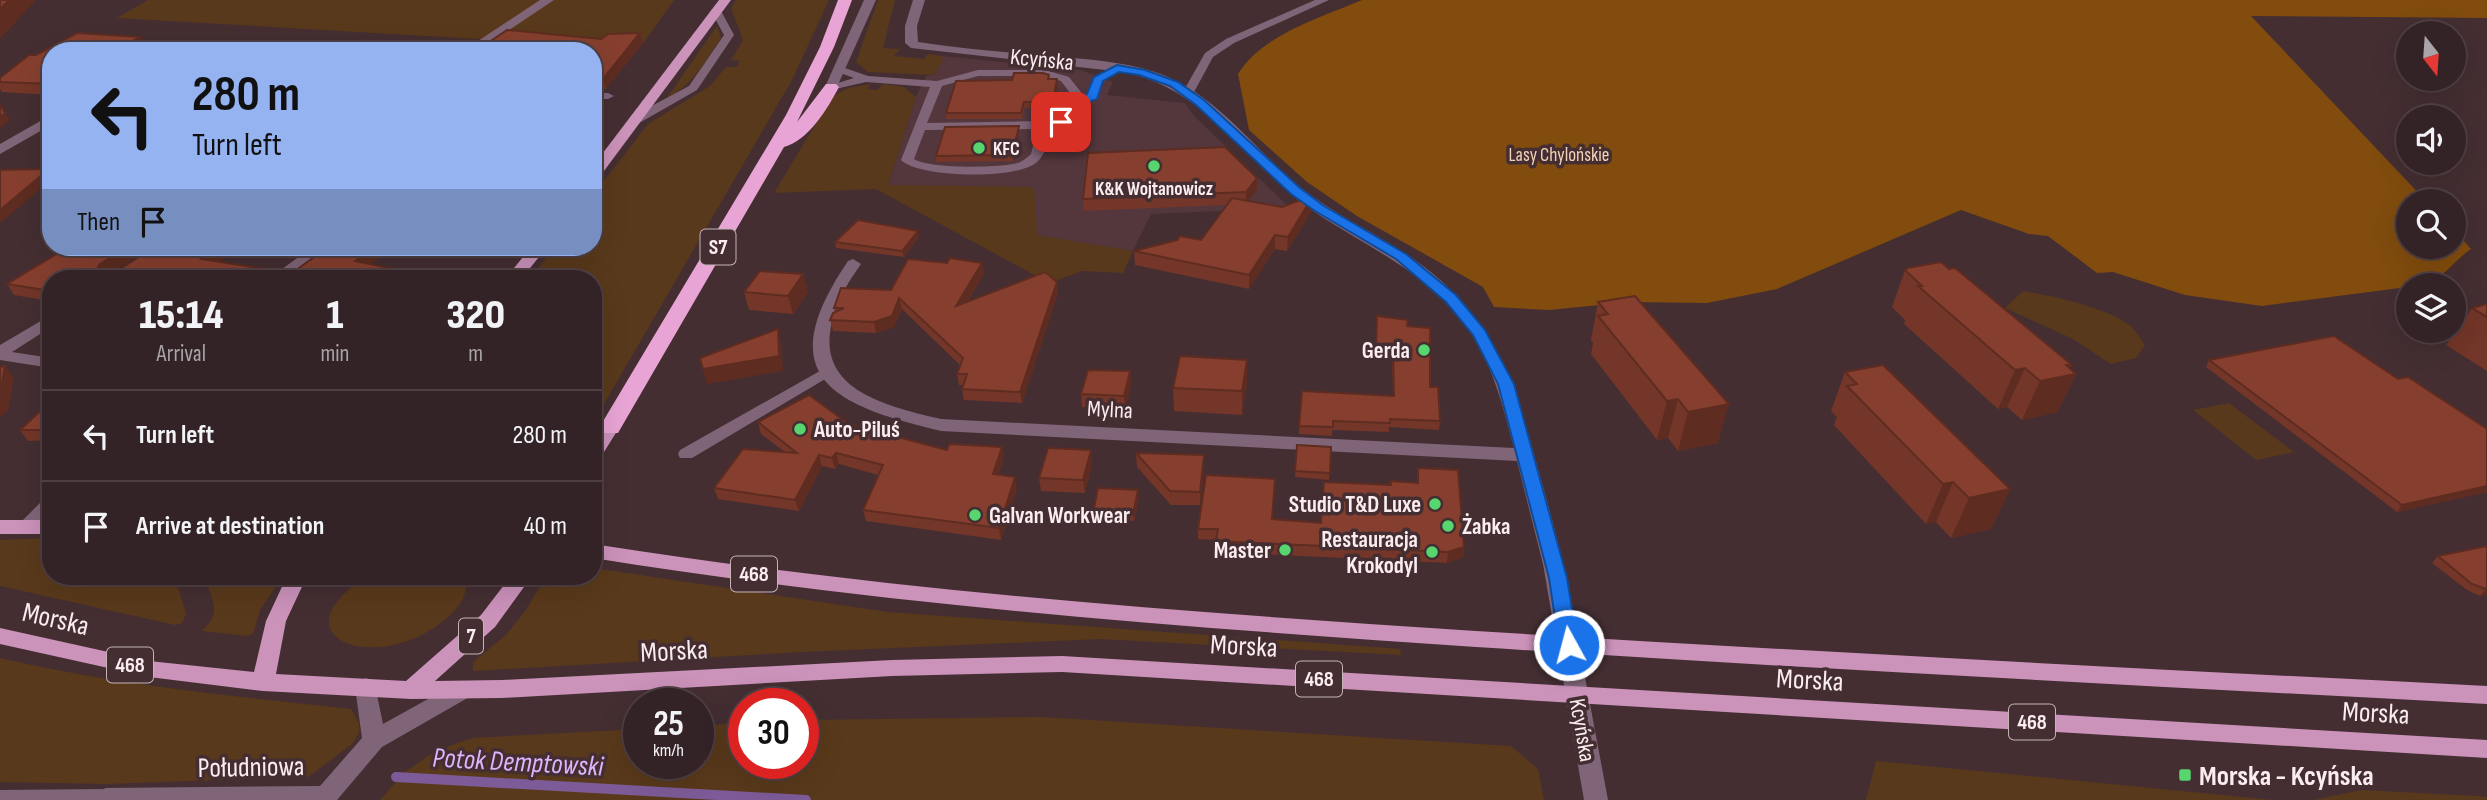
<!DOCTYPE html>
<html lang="en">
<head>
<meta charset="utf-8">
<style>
	:root { --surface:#332226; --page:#3b2a2e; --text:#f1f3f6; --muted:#a9a4a7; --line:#4e3f43 }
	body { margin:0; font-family:"Sofia Sans Condensed",sans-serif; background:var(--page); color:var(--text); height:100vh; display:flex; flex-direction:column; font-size:26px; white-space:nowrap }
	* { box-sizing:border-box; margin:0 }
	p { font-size:23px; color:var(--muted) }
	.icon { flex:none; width:38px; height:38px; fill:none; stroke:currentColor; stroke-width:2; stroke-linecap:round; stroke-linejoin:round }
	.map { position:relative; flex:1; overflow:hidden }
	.panel { position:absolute; left:42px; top:270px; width:560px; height:315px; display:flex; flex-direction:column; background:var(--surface); border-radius:28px; box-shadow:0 7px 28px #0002,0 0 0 2px var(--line) }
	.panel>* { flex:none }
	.guide { position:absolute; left:42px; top:42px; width:560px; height:214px; border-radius:28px; box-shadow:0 7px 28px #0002,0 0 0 2px var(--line); background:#95b2f1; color:#111; overflow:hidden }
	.needle { width:46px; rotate:163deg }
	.buttons { position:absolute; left:2396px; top:21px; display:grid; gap:14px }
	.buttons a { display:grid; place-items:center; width:70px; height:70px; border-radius:50%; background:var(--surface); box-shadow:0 7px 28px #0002,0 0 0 2px var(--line); font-size:35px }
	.speed { position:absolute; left:623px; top:688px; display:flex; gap:14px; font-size:35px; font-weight:700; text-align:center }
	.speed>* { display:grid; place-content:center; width:91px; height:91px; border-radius:50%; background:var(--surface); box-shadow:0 7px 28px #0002,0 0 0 2px var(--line); line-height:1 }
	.speed small { font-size:18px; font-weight:400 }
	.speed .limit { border:10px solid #d22; background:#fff; color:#111 }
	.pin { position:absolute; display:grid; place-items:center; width:60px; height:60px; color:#fff; margin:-30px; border-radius:14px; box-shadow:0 4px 10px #0006 }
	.me { position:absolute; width:77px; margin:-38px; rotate:353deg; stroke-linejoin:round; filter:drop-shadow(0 0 5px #0008) }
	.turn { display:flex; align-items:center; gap:24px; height:147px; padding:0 35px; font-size:32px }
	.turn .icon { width:91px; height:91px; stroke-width:2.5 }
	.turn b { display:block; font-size:49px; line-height:60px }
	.then { display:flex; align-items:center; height:66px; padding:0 35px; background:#0003; gap:14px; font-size:26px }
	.eta { display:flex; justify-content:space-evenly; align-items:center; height:119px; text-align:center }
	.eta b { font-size:42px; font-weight:800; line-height:49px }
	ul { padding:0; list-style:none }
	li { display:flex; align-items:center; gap:21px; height:91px; padding:0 35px; border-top:2px solid var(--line) }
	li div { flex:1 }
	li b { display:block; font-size:26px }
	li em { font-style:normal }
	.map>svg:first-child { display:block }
</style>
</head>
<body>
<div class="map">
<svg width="2487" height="800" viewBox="0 0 2487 800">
	<rect width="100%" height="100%" fill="#442e32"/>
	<path fill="#53373d" d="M942 56 1080 70 1113 82 1107 95 1185 103 1193 115 1290 208 1151 214 1133 251 1036 235 1034 187 888 186 916 97 926 76 934 75 943 60Z"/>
	<g fill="#59391b">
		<path d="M148 0H674L644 42 495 40 117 18Z"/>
		<path d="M736 0H829L792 80 593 423V278H531L554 247H593V195L648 124 710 86 726 67H737L740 61 731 60 743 40 731 8Z"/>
		<path d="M878 0H895L883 48 900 49 894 56 924 59 928 54 942 56 943 60 934 75 868 72 856 62Z"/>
		<path d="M717 26 721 38C705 61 693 85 667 98Z"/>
		<path d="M871 84 867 89 877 90 883 84 904 87 916 97 888 185 1034 187 1037 235 1133 251 1123 273 1082 271 1049 283 876 189 774 193 832 97 848 88Z"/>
		<path d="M2023 291C2052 296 2109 308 2132 327 2137 332 2141 340 2145 345L2136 358 2111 364 2073 339 2005 308Z"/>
		<path d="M2229 403 2294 452 2256 460 2193 410Z"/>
		<path d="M51 538V576H175L186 614 182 623 175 625 0 586V540Z"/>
		<path d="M593 568 888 612 1400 649 1401 655 1100 639 802 652 473 671V662L506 635 526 610 546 576H593Z"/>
		<path d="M204 576H283L260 610 253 634 247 636 202 631C223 611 212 601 204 576Z"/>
		<path d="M367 576H466C469 593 460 607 447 618 377 678 272 637 367 576Z"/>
		<path d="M0 658C115 685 233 696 351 709L359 723V733L352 744 308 777 105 784 0 782Z"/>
		<path d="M1041 717 1511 746 1538 769 1544 800H380L405 772 436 751 472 738 639 729V763H698V726L744 723V763H803V720Z"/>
		<path d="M1876 761 2273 800H1866Z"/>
		<path d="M2361 790 2477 796 2487 797V800H2314Z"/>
	</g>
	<path fill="#814c0e" d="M1362 0H2487V18L2251 16 2426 201H2408V247H2454V230L2471 249C2451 263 2448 275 2423 285L2262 306 2185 295 2113 272 2097 273 2048 236 2029 234 1961 210 1777 289 1707 303 1630 302 1549 310 1494 307 1483 287 1357 216 1307 182 1249 130 1238 74C1263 34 1320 18 1362 0Z"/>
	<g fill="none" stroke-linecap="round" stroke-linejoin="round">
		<path stroke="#7d5b98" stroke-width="10" d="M396 777 806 800"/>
		<g fill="#806578" fill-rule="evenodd">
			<path d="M1315 0H1329L1234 43 1213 57 1193 94H1185L1183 92 1205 53 1226 39Z"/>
			<path d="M712 9H720L734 35 697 90 641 122H633V116L689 86 724 35 711 11Z"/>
			<path d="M1117 65 1123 68 1103 81 1097 98 1088 103 1084 117 1050 127C1048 140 1047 153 1037 162 1018 180 918 178 901 160L930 87 866 82 831 90 825 87 854 78 835 71 833 69 839 66 868 76 937 81 978 70H1045L1069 77 1084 96 1088 94 1094 77ZM978 76H1044L1061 81 1076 101 1074 113 1044 121 927 123 942 86ZM1037 129 1031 154C1027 158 1023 161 1018 163 999 168 929 169 914 159L925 130Z"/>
			<path d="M593 93H608L614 96 608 99H593Z"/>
			<path d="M827 367 835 372 832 375 692 458H680L678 454 680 450Z"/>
			<path d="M51 496V513L32 531H20L17 527 20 523 45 498Z"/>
			<path d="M106 789 114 792 116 800H0V790Z"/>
		</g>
		<g fill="#806578" fill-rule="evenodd">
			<path d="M540 0H554L478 51H463Z"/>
			<path d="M864 0H876L837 87 835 90H827L825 87Z"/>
			<path d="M913 0H925L917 26 918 42C962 49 1006 52 1050 56 1085 59 1121 61 1155 72 1215 92 1252 147 1299 186 1340 220 1391 239 1432 273 1501 329 1521 408 1544 490 1558 541 1571 592 1579 645L1576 651 1568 653 1560 651 1557 645 1543 564 1517 461 941 431C831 405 770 376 848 261L853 259 861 264C853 276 844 288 839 302 803 385 876 404 941 419L1514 448C1503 406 1492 361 1465 325 1424 268 1360 245 1305 205 1243 159 1203 87 1123 72L911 48 905 43V26Z"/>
			<path d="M51 115V125L0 154V144Z"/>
			<path d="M312 247H329L288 278H270Z"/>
			<path d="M51 315V327L12 352 51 358V368L0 360V345Z"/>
			<path d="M366 678 374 681 383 724 455 684 463 681 471 684 474 690 471 696 382 747 337 800H92L98 791 106 788 320 786 362 738 355 687 358 681Z"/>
		</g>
		<path fill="#806578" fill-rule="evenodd" d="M1568 637 1576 639 1579 645 1608 800H1584L1557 645 1560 639Z"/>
		<g fill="#cb92ba" fill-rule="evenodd">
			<path d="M719 0H731L598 179 593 180V166Z"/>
			<path d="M531 247H547L522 278H506Z"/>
			<path d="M610 422 619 428 599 460 593 462V441L604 424Z"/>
			<rect x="0" y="520" width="51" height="14"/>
			<path d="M593 544C886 590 1181 612 1476 631 1813 652 2150 669 2487 686V704C2150 686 1813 669 1476 647 1181 627 886 605 593 558Z"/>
			<path d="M287 576H307L286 621 276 674 406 681 481 615 511 576H532L495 627 435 681 502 680 892 660 1062 656 2487 740V758L1062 672 892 676 502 698 411 699 263 691 149 677 0 644V628L149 661 254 672 266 621Z"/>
		</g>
		<path fill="#e8a4d4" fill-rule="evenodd" d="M838 0H852L834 47 797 122 826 84H836L839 87C828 108 808 141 784 147L618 433H602L599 428 786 115 820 47Z"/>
	</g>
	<g fill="#733628">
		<path d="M77 33 140 37 145 47 139 51H51V95L2 92 0 89V78L29 55H36Z"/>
		<path d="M640 33 643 43 606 89H593V51L601 39Z"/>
		<path d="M1049 79H1057L1058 85 1053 107 1024 108 1022 119H946V113Z"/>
		<path d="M1019 132 1013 161 936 162V156Z"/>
		<path d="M1257 178V190L1248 201 1311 212 1287 251 1275 249 1249 289 1135 265 1134 251 1201 240 1227 205 1084 211 1083 199Z"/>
		<path d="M919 237 904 257 836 248 835 242Z"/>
		<path d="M68 247H150L116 269 219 262 292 273 328 247H394L371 264 389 268 394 278H51V301L14 295 7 284Z"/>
		<path d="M947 263H982L984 274 967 302 1057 282 1058 293 1022 403 964 400 962 389 963 385H959L957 374 960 365 902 309 894 327 876 333 833 331 830 320 835 312 834 308 891 290Z"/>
		<path d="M1905 270 2070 369 2076 374 2057 412 2022 420 2007 407 1998 409 1904 324 1905 320 1892 307Z"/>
		<path d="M803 274 808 292 793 314 749 310 744 292Z"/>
		<path d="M1598 302 1718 443 1678 451 1668 438 1657 440 1591 354 1593 343 1591 340Z"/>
		<path d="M2487 304V371L2446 345 2472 308Z"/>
		<path d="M1377 316 1407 326 1430 387 1440 421 1439 430 1389 427V432L1332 430V436L1299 434 1302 391 1393 396 1392 359H1385V354H1375Z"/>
		<path d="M1247 360V384L1242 415 1174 411 1173 388Z"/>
		<path d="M2209 360 2398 379 2487 429V492L2397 512 2206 367Z"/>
		<path d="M1130 371 1131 384 1125 409 1082 407 1081 394Z"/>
		<path d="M1845 372 2010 489 1991 529 1951 538 1936 522 1926 524 1834 425 1837 417 1831 411Z"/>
		<path d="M51 401V440L28 441 20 430Z"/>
		<path d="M758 422 849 424 947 450 1004 458 998 475 1017 488 1001 540 866 521 863 510 878 475 839 464 835 469 822 466 799 511 718 499 714 488 785 452 761 434Z"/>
		<path d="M1297 445 1331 447 1329 480 1295 477Z"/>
		<path d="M1136 453 1204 455V469L1200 505H1171L1137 467Z"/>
		<path d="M1092 463 1085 493 1041 491 1039 478Z"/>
		<path d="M1418 468 1464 547 1463 557 1447 563 1216 552V540L1198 539V529L1275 489 1272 520 1321 523 1391 485 1417 483Z"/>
		<path d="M1139 497 1134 521 1093 519V513Z"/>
		<path d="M2487 546V594L2480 596 2467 590 2432 563 2438 556Z"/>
	</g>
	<g fill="#5e2c21">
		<path d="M9 0H36L0 39V9Z"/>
		<path d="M640 33 643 43 606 89 603 79Z"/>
		<path d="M140 37 145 47 139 51H114Z"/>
		<path d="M1057 79 1058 85 1053 107V102Z"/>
		<path d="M5 113 10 120 0 128V117Z"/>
		<path d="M1019 126V132L1013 161 1012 155Z"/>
		<path d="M49 169 51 173V180L0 223V210Z"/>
		<path d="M1257 178V190L1246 204V192Z"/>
		<path d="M1311 199V212L1287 251 1288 237Z"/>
		<path d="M918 231 919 237 904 257 902 251Z"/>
		<path d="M1275 235V249L1249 289V275Z"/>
		<path d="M126 247H150L106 276 98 268 99 265Z"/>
		<path d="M219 247H241L207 270 201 259Z"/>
		<path d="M374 247H394L361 272 355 261Z"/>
		<path d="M982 263 984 274 957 317 956 306Z"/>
		<path d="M389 268 394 278H376Z"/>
		<path d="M803 274 808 292 793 314 788 296Z"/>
		<path d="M1057 282 1058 293 1022 403 1020 392Z"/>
		<path d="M899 298 902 309 894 327 876 333 874 322Z"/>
		<path d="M778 329 781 344 783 371 707 384 703 369Z"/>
		<path d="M1247 360V384L1242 415V391Z"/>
		<path d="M2066 365H2072L2066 376 2076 374 2057 412 2022 420 2040 381Z"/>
		<path d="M5 366 14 379 8 411 0 417V392Z"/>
		<path d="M2025 368 2007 407 1998 409 2015 370Z"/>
		<path d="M1130 371 1131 384 1125 409 1124 396Z"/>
		<path d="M1678 399 1668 438 1657 440 1667 401Z"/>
		<path d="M1729 404 1718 443 1678 451 1688 412Z"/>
		<path d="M1002 447 1004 458 995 485 993 474Z"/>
		<path d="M1091 450 1092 463 1085 493 1083 480Z"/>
		<path d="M836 453 839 464 835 469 832 458Z"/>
		<path d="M819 455 822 466 799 511 795 500Z"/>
		<path d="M1204 455V469L1200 505V492Z"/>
		<path d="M1015 477 1017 488 1001 540 999 528Z"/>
		<path d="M1953 482 1936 522 1926 524 1943 484Z"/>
		<path d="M2487 486V492L2397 512 2402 505Z"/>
		<path d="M2010 489 1991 529 1951 538 1969 498Z"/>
		<path d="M1138 490 1139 497 1134 521 1133 514Z"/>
		<path d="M1464 547 1463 557 1447 563 1448 552Z"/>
		<path d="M2487 588V594L2480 596 2486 589Z"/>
	</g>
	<g fill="#863f2f" stroke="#5e2c21" stroke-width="2">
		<path d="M0 0H9L0 9Z"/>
		<path d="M507 30 601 39 608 34 640 33 603 79H593V51H476Z"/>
		<path d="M77 33 140 37 114 51H51V84L0 82V78L29 55H36Z"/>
		<path d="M1014 73H1043L1049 75 1048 79H1057L1053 102H1024L1021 113H946L956 81 1012 80Z"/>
		<path d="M0 105 5 113 0 117Z"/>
		<path d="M1019 126 1012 155 936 156 945 127Z"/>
		<path d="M1225 147 1257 178 1246 192 1083 199 1088 153Z"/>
		<path d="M49 169 0 210V170Z"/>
		<path d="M1309 197 1311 199 1288 237 1275 235 1249 275 1134 251 1177 240 1180 236 1201 240 1232 198 1282 207Z"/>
		<path d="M858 220 918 231 902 251 835 242Z"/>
		<path d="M68 247H126L99 265 98 268 120 269 154 247H219L201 259 292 273 328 247H374L355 261 389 268 376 278H51V291L7 284Z"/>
		<path d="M950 258 982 263 956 306 1045 272 1057 282 1020 392 962 389 967 374H957L963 358 899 298 892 316 874 322 830 320 833 313 844 308H834L841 288 891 290 908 259 947 263Z"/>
		<path d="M1941 262 1949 269 1955 268 2072 365H2066L2076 374 2040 381 2025 368 2015 370 1918 286H1922L1905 270 1908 268Z"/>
		<path d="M760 271 803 274 788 296 744 292Z"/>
		<path d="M1635 296 1729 404 1688 412 1678 399 1667 401 1598 316 1608 314 1598 302Z"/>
		<path d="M2487 304V317L2472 308Z"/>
		<path d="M1377 316 1408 320 1407 326 1430 328V387H1438L1440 421 1390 419V423L1333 421V427L1299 426 1302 391 1394 396 1393 350H1386V346L1376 345Z"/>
		<path d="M778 329 779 356 703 369 700 358Z"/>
		<path d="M2334 336 2398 379 2408 377 2487 429V486L2402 505 2209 360Z"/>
		<path d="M1180 356 1247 360 1242 391 1173 388Z"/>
		<path d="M1883 365 2010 489 1969 498 1953 482 1943 484 1847 386 1857 384 1845 372Z"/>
		<path d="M5 366 0 392V367Z"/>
		<path d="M1088 370 1130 371 1124 396 1081 394Z"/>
		<path d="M809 395 849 424 947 450 949 444 1002 447 993 474 1015 477 999 528 863 510 883 465 836 453 832 458 819 455 795 500 714 488 743 449 797 453 758 422Z"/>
		<path d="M51 401V430H20Z"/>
		<path d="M1297 445 1331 447 1330 473 1295 471Z"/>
		<path d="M1048 448 1091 450 1083 480 1039 478Z"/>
		<path d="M1136 453 1204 455 1200 492 1170 491Z"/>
		<path d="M1418 468 1458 470 1464 547 1448 552 1216 541 1218 529H1198L1206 475 1275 479 1272 519 1321 523 1324 482 1391 485V481L1418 483Z"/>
		<path d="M1098 488 1138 490 1133 514 1093 513Z"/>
		<path d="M2487 546V588L2486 589 2472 584 2438 556Z"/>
	</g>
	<path fill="#1a73e8" stroke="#114b97" stroke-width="2" d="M1117 65 1145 70 1178 82 1204 100 1300 188 1324 206 1406 254 1456 295 1485 330 1514 384 1567 578 1578 645 1575 650 1569 652 1562 650 1559 645 1549 578 1498 384 1473 335 1446 302 1396 259 1315 211 1291 194 1196 105 1170 86 1139 75 1119 72 1103 81 1097 99 1088 102 1085 117 1066 125H1057V120L1075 113 1076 101 1087 94 1094 77Z"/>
	<g fill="#57d670" stroke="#442e32" stroke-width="2.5">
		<circle cx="979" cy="148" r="7"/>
		<circle cx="1154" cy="166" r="7"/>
		<circle cx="1424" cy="350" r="7"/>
		<circle cx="800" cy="429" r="7"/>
		<circle cx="1435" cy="504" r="7"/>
		<circle cx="975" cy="515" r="7"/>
		<circle cx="1448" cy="526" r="7"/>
		<circle cx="1285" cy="550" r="7"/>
		<circle cx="1432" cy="552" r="7"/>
		<rect x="2178" y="768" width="14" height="14" rx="3.5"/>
	</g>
	<g text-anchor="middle" stroke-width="7" stroke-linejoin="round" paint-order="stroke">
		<g font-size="19" font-weight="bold" fill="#fbedef" stroke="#442e32" text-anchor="start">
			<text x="993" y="155">KFC</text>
			<text x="1154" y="195" text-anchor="middle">K&amp;K Wojtanowicz</text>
		</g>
		<g font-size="19" fill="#f3d3b7" stroke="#442e32">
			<text x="1559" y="161">Lasy Chylońskie</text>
		</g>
		<g fill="#442e32" stroke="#c4b4b6" stroke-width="2">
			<rect x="700.5" y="229.5" width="35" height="35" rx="5"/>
			<rect x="731" y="556.5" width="46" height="35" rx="5"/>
			<rect x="459" y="618.5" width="24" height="35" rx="5"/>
			<rect x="107" y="647.5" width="46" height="35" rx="5"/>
			<rect x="1296" y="661.5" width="46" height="35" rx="5"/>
			<rect x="2009" y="704.5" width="46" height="35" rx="5"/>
		</g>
		<g font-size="21" font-weight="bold" fill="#fbedef">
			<text x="718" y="254">S7</text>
			<text x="754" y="581">468</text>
			<text x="471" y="643">7</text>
			<text x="130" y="672">468</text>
			<text x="1319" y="686">468</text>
			<text x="2032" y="729">468</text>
		</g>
		<g font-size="23" fill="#fbedef" stroke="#442e32">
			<text transform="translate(1042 59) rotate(6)" y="8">Kcyńska</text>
			<text transform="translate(1110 409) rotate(3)" y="8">Mylna</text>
			<text transform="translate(1583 730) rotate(80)" y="8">Kcyńska</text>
		</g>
		<g font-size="23" font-weight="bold" fill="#fbedef" stroke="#442e32" text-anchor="end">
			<text x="1410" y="358">Gerda</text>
			<text x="814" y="437" text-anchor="start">Auto-Piluś</text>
			<text x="1421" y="512">Studio T&amp;D Luxe</text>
			<text x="989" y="523" text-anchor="start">Galvan Workwear</text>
			<text x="1462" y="534" text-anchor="start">Żabka</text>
			<text x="1418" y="547">Restauracja<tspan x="1418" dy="26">Krokodyl</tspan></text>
			<text x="1271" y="558">Master</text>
		</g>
		<g font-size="28" fill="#fbedef" stroke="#442e32">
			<text transform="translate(56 618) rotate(13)" y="10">Morska</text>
			<text transform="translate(1244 645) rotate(3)" y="10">Morska</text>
			<text transform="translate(674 650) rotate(-3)" y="10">Morska</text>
			<text transform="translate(1810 679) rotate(3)" y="10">Morska</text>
			<text transform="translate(2376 712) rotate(3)" y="10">Morska</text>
			<text transform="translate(251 766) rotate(-1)" y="10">Południowa</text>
		</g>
		<g font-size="28" font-style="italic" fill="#dcb5fc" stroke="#442e32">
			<text transform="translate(518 761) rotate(3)" y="10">Potok Demptowski</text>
		</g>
		<g font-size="28" font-weight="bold" fill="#fbedef" stroke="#442e32" text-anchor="start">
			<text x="2199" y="785">Morska - Kcyńska</text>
		</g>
	</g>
</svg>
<div class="buttons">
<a><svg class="needle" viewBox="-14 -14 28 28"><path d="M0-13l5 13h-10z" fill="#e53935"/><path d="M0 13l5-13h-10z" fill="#a9a4a7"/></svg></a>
<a><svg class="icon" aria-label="sound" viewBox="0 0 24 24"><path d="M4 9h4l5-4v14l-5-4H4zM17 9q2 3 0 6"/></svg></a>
<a><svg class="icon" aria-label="search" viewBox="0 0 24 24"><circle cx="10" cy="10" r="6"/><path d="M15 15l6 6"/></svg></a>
<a><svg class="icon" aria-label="layers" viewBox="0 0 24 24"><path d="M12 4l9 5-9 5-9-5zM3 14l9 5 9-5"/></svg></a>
</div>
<div class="speed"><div>25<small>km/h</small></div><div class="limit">30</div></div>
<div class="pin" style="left:1061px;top:122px;background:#d93025"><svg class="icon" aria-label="arrive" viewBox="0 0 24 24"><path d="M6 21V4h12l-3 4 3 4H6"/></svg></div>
<svg class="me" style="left:1569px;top:645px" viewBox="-20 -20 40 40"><circle r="17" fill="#1a73e8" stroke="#fff" stroke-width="3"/><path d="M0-11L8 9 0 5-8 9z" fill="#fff"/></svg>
<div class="guide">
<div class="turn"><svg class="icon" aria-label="left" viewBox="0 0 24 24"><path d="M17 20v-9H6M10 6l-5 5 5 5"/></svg><div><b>280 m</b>Turn left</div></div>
<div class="then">Then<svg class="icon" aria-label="arrive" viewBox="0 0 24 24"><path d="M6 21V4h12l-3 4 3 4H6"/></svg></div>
</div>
<section class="panel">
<div class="eta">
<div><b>15:14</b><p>Arrival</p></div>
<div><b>1</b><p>min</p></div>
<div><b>320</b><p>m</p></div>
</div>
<ul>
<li><svg class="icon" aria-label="left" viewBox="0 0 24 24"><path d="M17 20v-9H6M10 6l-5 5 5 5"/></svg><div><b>Turn left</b></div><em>280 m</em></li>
<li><svg class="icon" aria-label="arrive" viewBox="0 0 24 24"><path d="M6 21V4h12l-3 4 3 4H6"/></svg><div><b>Arrive at destination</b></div><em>40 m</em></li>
</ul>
</section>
</div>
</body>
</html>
